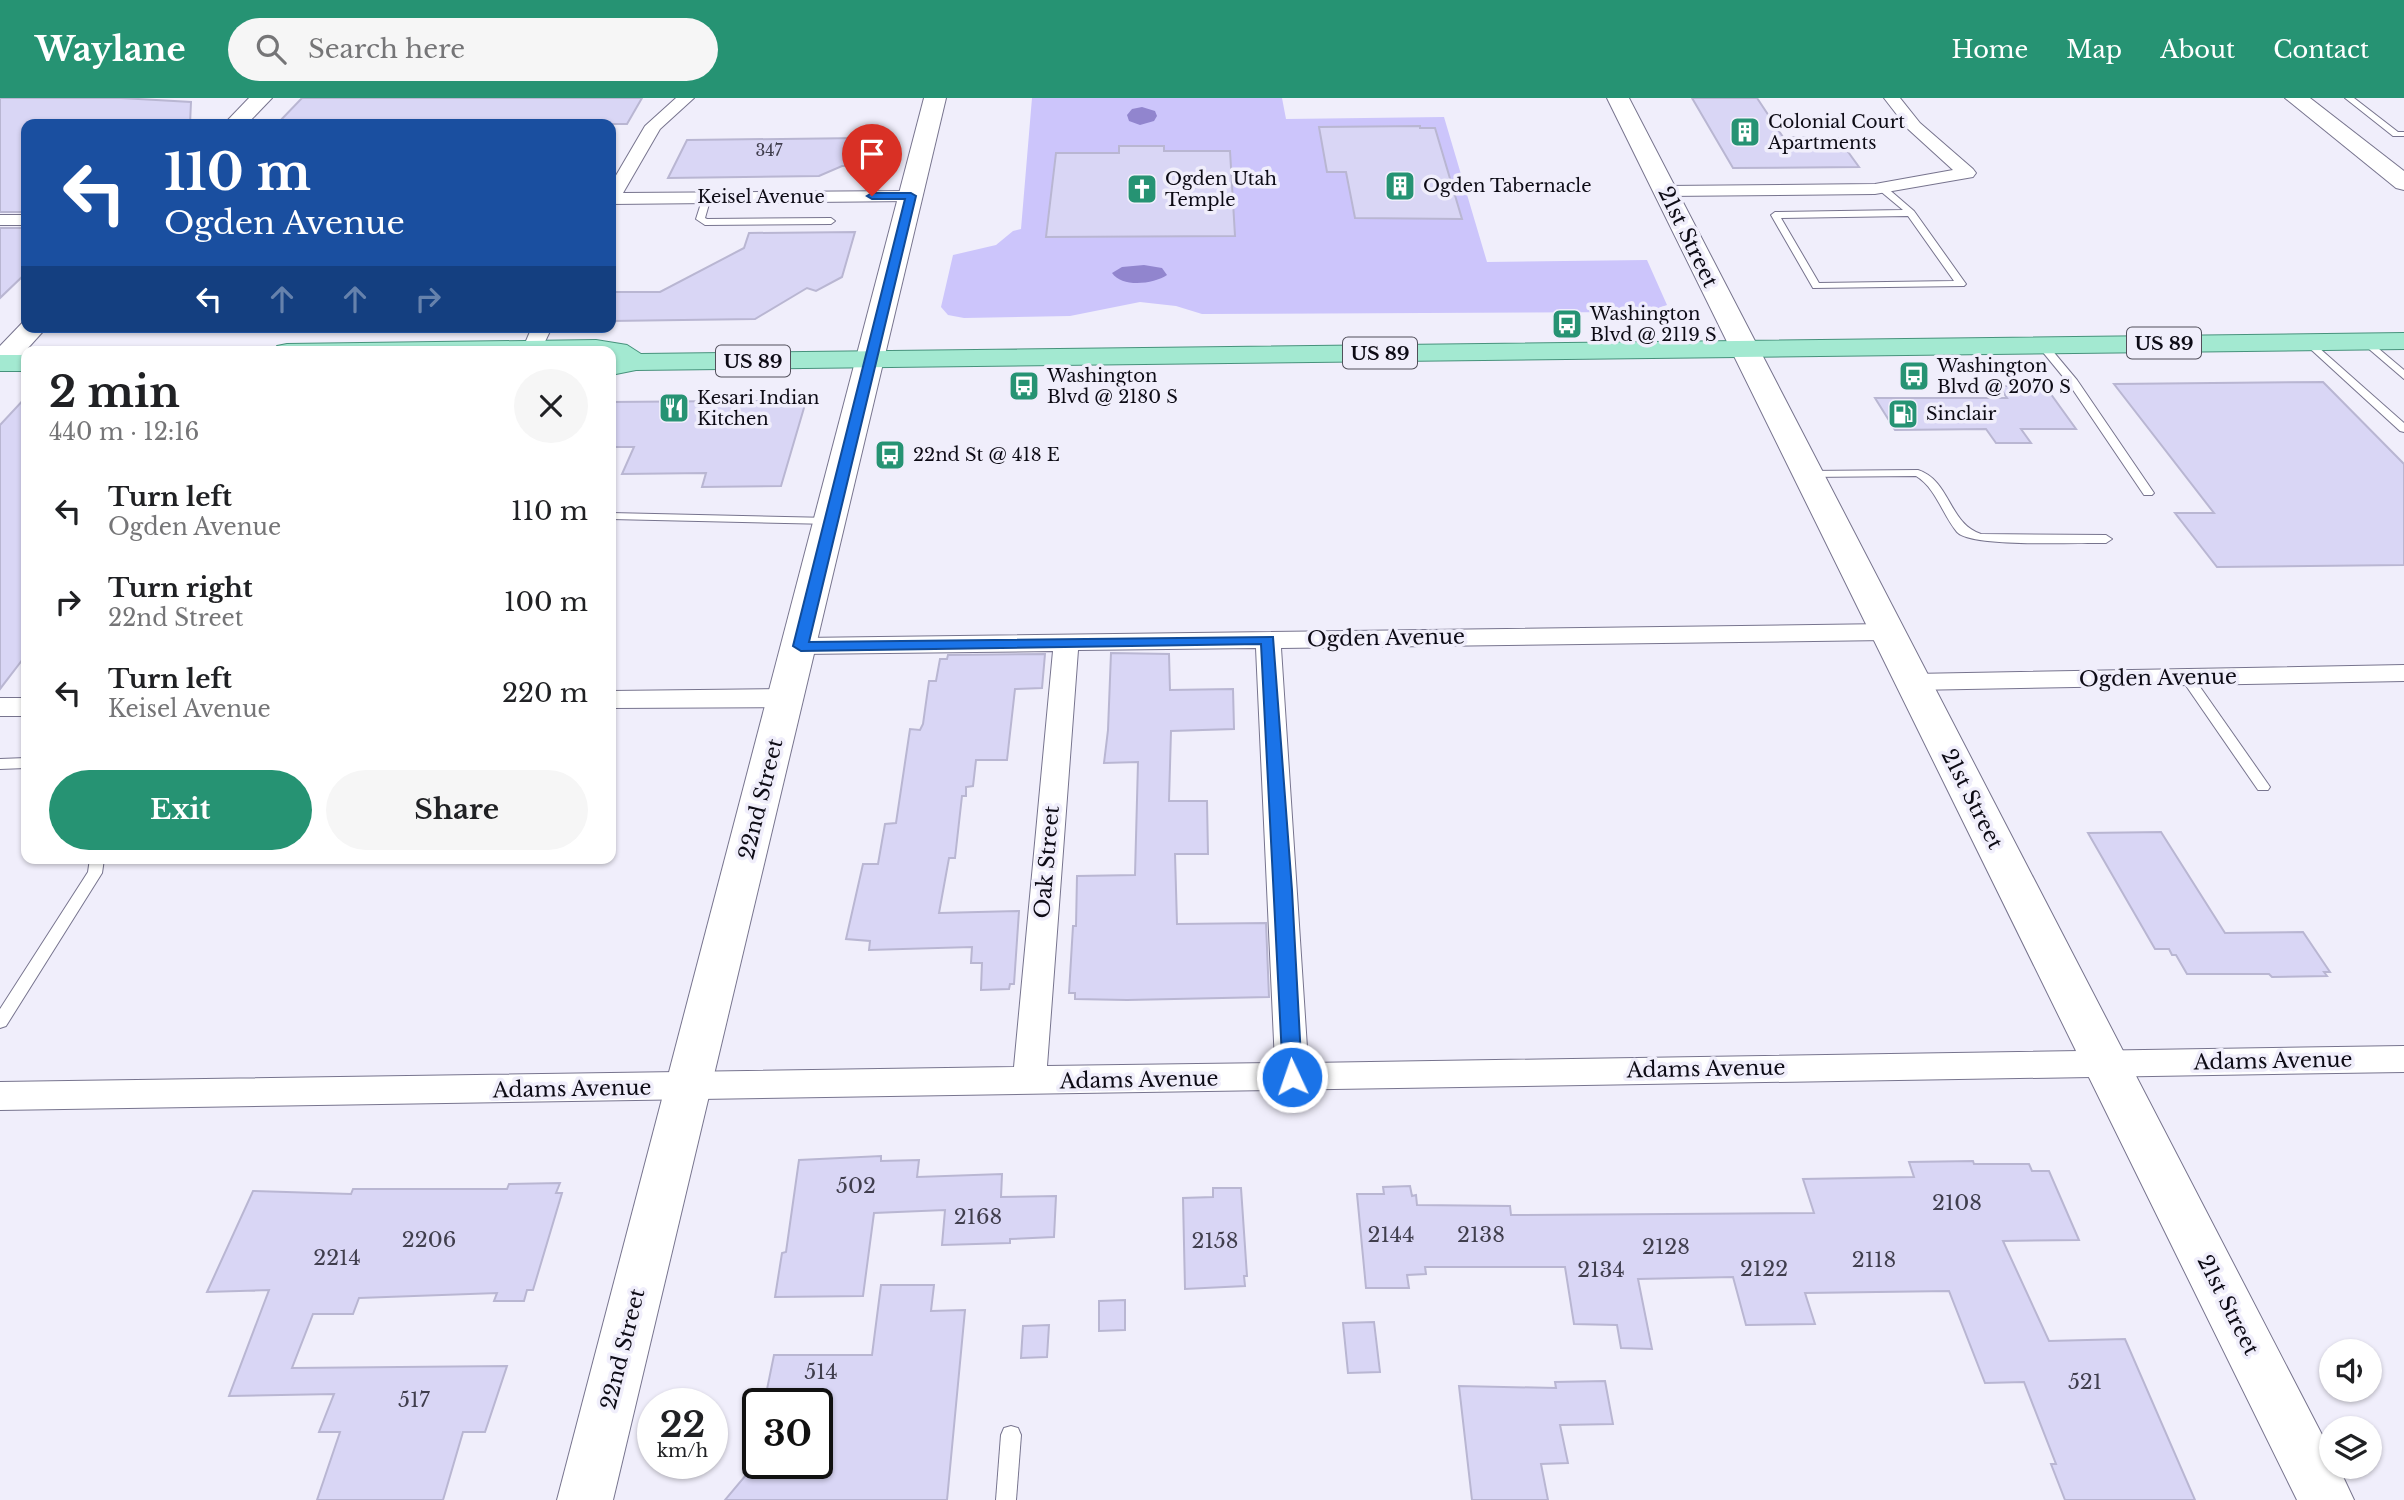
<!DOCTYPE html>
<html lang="en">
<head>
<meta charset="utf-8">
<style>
	:root { --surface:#fff; --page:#f6f6f6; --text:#202124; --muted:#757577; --accent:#269373 }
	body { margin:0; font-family:"Libre Baskerville",serif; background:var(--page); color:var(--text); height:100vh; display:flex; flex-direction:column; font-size:26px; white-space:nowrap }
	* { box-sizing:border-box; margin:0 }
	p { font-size:23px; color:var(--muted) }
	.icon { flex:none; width:38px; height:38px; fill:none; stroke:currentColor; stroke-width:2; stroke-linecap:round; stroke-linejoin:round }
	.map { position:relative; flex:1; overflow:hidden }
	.sheet { position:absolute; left:21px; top:248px; width:595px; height:518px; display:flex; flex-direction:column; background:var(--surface); border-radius:14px; box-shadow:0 2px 5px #0004 }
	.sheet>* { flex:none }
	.top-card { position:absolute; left:21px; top:21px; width:595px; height:214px; border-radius:14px; box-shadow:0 2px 5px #0004; background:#1a4fa0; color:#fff; overflow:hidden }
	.buttons { position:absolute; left:2319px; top:1241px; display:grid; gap:14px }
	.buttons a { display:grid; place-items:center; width:63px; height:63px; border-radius:50%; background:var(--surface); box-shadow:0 2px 5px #0004; font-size:35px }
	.speed { position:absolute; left:637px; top:1290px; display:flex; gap:14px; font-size:35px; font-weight:700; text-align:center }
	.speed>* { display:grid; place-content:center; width:91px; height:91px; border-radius:50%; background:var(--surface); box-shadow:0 2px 5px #0004; line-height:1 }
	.speed small { font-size:18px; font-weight:400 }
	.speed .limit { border:4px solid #111; border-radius:10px; background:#fff; color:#111 }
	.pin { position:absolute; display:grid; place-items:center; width:60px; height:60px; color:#fff; margin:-72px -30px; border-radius:50% 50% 50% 0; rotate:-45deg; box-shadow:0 0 7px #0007 }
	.pin .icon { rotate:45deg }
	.me { position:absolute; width:77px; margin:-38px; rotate:357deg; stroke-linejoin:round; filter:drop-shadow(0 0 5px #0008) }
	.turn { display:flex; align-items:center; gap:24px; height:147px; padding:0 28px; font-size:32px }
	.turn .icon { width:91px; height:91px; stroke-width:2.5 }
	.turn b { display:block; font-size:49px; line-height:60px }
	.lanes { display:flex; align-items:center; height:66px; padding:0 28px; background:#0003; justify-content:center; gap:35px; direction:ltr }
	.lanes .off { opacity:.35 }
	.round { display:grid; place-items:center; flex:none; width:74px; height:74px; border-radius:37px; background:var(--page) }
	.head { display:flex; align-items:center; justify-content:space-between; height:119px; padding:0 28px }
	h1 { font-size:42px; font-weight:800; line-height:52px }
	.button { display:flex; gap:14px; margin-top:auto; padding:14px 28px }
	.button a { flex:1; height:80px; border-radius:42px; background:var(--accent); color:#fff; font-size:28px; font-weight:800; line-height:80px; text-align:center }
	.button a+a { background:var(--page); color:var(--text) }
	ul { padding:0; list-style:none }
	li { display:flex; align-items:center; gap:21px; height:91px; padding:0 28px }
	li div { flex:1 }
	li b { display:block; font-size:26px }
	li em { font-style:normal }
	header { display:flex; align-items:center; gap:42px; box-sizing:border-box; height:98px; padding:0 35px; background:var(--accent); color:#fff }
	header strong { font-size:33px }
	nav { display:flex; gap:38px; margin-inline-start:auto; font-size:24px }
	.search { width:490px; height:63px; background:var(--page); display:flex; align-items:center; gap:18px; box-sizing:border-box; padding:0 24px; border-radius:38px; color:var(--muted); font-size:26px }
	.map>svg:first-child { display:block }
</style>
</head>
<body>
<header>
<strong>Waylane</strong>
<div class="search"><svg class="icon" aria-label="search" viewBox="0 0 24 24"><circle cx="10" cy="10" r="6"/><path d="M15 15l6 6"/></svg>Search here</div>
<nav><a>Home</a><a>Map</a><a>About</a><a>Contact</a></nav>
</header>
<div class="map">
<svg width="2404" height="1402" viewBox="0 0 2404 1402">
	<rect width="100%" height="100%" fill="#f0eefb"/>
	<path fill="#ccc5fb" d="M1032 0H1282L1286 21 1444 19 1487 164 1647 162 1667 207 1647 214 1202 216 1176 208 1140 204 1070 218 964 220 948 217 941 209 953 157 996 147 1013 133 1021 131Z"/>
	<g fill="#9185ce">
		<path d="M1142 9 1155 13 1157 18 1154 23 1140 27 1129 23 1127 17 1132 11Z"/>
		<path d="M1144 167 1162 170 1167 177C1154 186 1122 190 1112 175L1122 169Z"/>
	</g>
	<g fill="#d9d6f5" stroke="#b9b6d2" stroke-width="2">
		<path d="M0 0H121L191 4 190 26H26V114H0Z"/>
		<path d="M302 0H642L627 26H277Z"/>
		<path d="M1692 0H1757L1783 39 1838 40 1859 69 1733 70Z"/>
		<path d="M1420 28V30H1435L1462 121 1355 120 1346 74H1327L1319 29Z"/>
		<path d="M859 40 850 68H842L819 78 668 80 687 42Z"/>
		<path d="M1119 48H1164V53H1230L1235 138 1046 139 1056 55H1119Z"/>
		<path d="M0 130H26V175L0 200Z"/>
		<path d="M855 134 842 179 816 193 807 190 755 221 611 223V194H660L744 150 749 135Z"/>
		<path d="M2323 284 2404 366V467L2217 469 2175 415H2214L2114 286Z"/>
		<path d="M1999 288H2045L2076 331H2021L2031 345H1996L1986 331 1895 332 1875 300H2007Z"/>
		<path d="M26 299V557L0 591V327Z"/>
		<path d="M733 303H806L781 388 702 389 706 375 622 376 634 349H611V304Z"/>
		<path d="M1111 555 1169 556 1170 592 1233 591 1234 631 1171 633 1169 703H1207L1208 756H1175L1177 826 1266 825 1269 899 1127 902 1075 901V895H1069L1073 828H1076L1077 778 1135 777 1138 664 1104 665 1108 632Z"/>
		<path d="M1045 556 1042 590 1015 591 1007 662H976L973 688 966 689V698H962L955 760H949L939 815 1019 813 1014 886H1010L1009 891 981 892 982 865H971L972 849 869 852 870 843 846 841 863 766H878L885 726 896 725 910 631 920 632 923 626 929 583H936L940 561H947L948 557Z"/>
		<path d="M2161 734 2225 835 2303 834 2330 874H2324L2327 878 2272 879 2269 876H2187L2176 857H2172L2169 851H2155L2088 735Z"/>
		<path d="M881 1058V1063L919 1062 917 1079 1002 1076 1001 1099 1056 1098 1054 1139 1010 1141V1145L942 1147 945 1112 874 1115 863 1198 775 1199 782 1155 786 1154 799 1062Z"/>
		<path d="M1973 1063 1974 1066H2029L2032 1073H2049L2079 1142 2003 1143 2049 1243 2125 1241 2195 1402H2065L2051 1366H2056L2024 1284 1985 1285 1949 1193 1805 1195 1815 1226 1746 1227 1733 1179 1638 1181 1652 1251 1621 1250 1617 1227 1574 1226 1565 1169H1425L1426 1176 1407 1177 1409 1190H1366L1357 1096H1384L1383 1089 1410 1088 1412 1098 1416 1097 1417 1107 1510 1108 1511 1117 1814 1115 1803 1081 1914 1079 1909 1064Z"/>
		<path d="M560 1085 556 1095H562L533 1192H527L524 1203H494L497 1195 359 1200 353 1216H313L292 1270 507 1268 485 1334H463L443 1402H317L340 1334H319L334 1296 229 1298 269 1192 207 1194 253 1093 351 1096 353 1091H507L509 1086Z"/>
		<path d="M1213 1090H1241L1247 1178H1244L1245 1188 1185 1191 1183 1100 1213 1099Z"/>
		<path d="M881 1187H934L931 1213 965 1212 947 1402H725L756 1365H817V1306H764L774 1257H872Z"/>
		<path d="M1125 1202V1232L1099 1233V1203Z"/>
		<path d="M1374 1224 1380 1274 1348 1275 1343 1225Z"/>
		<path d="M1049 1227 1047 1259 1021 1260 1023 1228Z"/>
		<path d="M1605 1283 1613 1326 1560 1327 1568 1365 1541 1366 1548 1402H1472L1459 1288 1556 1290 1555 1284Z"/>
	</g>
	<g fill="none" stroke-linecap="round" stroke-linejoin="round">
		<g stroke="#77748e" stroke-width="2">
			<g id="lane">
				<path d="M2345 0H2354L2398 34H2404V38H2393Z"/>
				<path d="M1879 88H1885L1914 113 1966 186 1964 188 1813 190 1771 117 1775 114 1903 112 1879 92ZM1908 118 1954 183 1819 185 1781 120Z"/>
				<path d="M707 96 711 99 705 120 707 121 831 120 835 123 831 126 705 127 696 121 703 99Z"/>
				<path d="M2366 240 2404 272V281L2362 245 2361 243Z"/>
				<path d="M2309 241 2404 325V334L2400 333 2305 246 2304 244Z"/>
				<path d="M2042 244 2046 245 2077 282 2154 395 2152 397H2144L2069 286 2037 247Z"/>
				<path d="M1918 372C1951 383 1948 425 1981 436L2106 437 2112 441 2106 445C2081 444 1971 450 1957 434 1942 416 1936 390 1916 378L1807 379 1801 376 1807 373Z"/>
				<path d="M611 415 831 420 837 423 831 426 611 421Z"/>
				<path d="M2186 575 2191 576 2268 686 2270 689 2268 692H2258L2180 579Z"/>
				<path d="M26 660V670L0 671V661Z"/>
				<path d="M90 761H104L102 775 6 928 0 930V911L88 774Z"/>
				<path d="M1011 1328 1018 1330 1021 1337 1016 1402H996L1001 1337 1004 1330Z"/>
			</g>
		</g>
		<g stroke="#77748e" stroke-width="2">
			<g id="street">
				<path d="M676 0H694L660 31 623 95 911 93 920 98 911 103 611 106V86L645 28Z"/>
				<path d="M1884 0H1900L1920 25 1973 71 1976 75 1973 79 1875 96 1666 98 1657 93 1666 88 1875 86 1953 72 1908 31Z"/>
				<rect x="0" y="117" width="26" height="10"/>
				<path d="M532 229H552L540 254H526L523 250Z"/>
				<path d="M1887 526 1896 528 1900 534 1896 540 1887 542 1281 550 1308 965 2404 948V974L0 1012V984L1014 969 1053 553 801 556 792 554 788 548 792 542 801 540ZM1256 550 1275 965 1047 968 1078 552Z"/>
				<path d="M2404 567V583L1913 592 1904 590 1900 584 1904 578 1913 576Z"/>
				<path d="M787 591 796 594 800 600 796 606 787 609 611 610V593Z"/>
				<rect x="0" y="600" width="26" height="18"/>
			</g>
		</g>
		<g stroke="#77748e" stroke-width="2">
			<g id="secondary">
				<path d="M249 0H272L247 26H224Z"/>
				<path d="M924 0H946L613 1402H557Z"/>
				<path d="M1607 0H1629L2331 1354V1368H2338L2354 1402H2297Z"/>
				<path d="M2285 0H2310L2404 73V92L2396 90Z"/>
				<path d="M24 223 26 229H47L10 270 0 272V248Z"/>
			</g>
		</g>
		<g stroke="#47927c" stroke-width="2">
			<g id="primary">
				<path d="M2404 235V251L636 272 611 277V254H273L277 248 287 246 596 242 627 247 641 256Z"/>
				<rect x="0" y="257" width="26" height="16"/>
			</g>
		</g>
		<use href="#lane" fill="#fff" fill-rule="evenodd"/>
		<use href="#street" fill="#fff" fill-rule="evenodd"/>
		<use href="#secondary" fill="#fff" fill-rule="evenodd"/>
		<use href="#primary" fill="#a3e9d1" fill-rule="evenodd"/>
	</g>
	<path fill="#1a73e8" stroke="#114b97" stroke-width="2" d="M911 95 916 98 809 544 1273 539 1292 792 1302 979 1299 985 1292 987 1286 985 1283 979 1261 546 801 553 793 548 905 101H872L867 98 872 95Z"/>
	<defs>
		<g id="building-square" transform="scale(1.575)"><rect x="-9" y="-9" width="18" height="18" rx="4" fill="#269373" stroke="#f0eefb"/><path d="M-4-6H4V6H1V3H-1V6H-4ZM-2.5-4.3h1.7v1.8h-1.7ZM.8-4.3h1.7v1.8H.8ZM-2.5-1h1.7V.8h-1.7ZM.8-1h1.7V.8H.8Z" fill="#fff"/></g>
		<g id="church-square" transform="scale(1.575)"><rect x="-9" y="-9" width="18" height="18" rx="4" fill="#269373" stroke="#f0eefb"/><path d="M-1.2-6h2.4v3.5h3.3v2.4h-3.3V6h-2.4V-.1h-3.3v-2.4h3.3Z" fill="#fff"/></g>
		<g id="bus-square" transform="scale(1.575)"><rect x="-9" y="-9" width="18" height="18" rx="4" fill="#269373" stroke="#f0eefb"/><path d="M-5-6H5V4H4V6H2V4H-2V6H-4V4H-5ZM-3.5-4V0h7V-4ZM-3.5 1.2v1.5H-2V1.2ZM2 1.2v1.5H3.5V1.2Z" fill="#fff"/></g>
		<g id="restaurant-square" transform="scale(1.575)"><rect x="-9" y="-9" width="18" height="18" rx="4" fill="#269373" stroke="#f0eefb"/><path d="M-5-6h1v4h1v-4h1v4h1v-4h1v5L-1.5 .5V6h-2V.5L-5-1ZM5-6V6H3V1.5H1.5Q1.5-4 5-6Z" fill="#fff"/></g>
		<g id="fuel-square" transform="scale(1.575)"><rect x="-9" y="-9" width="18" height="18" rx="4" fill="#269373" stroke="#f0eefb"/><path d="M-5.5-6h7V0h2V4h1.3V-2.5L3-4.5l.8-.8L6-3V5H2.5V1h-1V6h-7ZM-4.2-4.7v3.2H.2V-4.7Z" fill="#fff"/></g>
	</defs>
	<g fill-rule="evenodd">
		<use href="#building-square" x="1745" y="34"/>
		<use href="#building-square" x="1400" y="88"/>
		<use href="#church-square" x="1142" y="91"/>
		<use href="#bus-square" x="1567" y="226"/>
		<use href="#bus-square" x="1914" y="278"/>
		<use href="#bus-square" x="1024" y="288"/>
		<use href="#restaurant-square" x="674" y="310"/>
		<use href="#fuel-square" x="1903" y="316"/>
		<use href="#bus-square" x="890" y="357"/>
	</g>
	<g text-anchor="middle" stroke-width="7" stroke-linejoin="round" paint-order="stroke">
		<g font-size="16" fill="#403e4d">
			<text x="769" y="58">347</text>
		</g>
		<g font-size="18" fill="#0d0b15" stroke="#f0eefb" text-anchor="start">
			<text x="1768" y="30">Colonial Court<tspan x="1768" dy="21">Apartments</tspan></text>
			<text x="1165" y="87">Ogden Utah<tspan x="1165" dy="21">Temple</tspan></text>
			<text x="1423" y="94">Ogden Tabernacle</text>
			<text x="1590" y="222">Washington<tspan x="1590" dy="21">Blvd @ 2119 S</tspan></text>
			<text x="1937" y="274">Washington<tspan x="1937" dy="21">Blvd @ 2070 S</tspan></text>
			<text x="1047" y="284">Washington<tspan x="1047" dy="21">Blvd @ 2180 S</tspan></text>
			<text x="697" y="306">Kesari Indian<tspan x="697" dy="21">Kitchen</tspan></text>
			<text x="1926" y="322">Sinclair</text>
			<text x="913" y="363">22nd St @ 418 E</text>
		</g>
		<g font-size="18" fill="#0d0b15" stroke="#f0eefb">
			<text x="761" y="105">Keisel Avenue</text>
		</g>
		<g fill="#f0eefb" stroke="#514f5a" stroke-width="2">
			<rect x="2127" y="229.5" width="74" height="31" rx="5"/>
			<rect x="1343" y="239.5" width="74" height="31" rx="5"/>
			<rect x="716" y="247.5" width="74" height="31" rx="5"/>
		</g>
		<g font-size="19" font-weight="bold" fill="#0d0b15">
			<text x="2164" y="252">US 89</text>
			<text x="1380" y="262">US 89</text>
			<text x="753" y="270">US 89</text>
		</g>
		<g font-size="21" fill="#0d0b15" stroke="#f0eefb">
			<text transform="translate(1688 139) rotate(64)" y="7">21st Street</text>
			<text transform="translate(1386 540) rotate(-1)" y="7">Ogden Avenue</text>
			<text transform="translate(2158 580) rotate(-1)" y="7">Ogden Avenue</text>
			<text transform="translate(761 701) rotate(-76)" y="7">22nd Street</text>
			<text transform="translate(1972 701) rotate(63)" y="7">21st Street</text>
			<text transform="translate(1047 764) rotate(-85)" y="7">Oak Street</text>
			<text transform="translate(2273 963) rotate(-1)" y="7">Adams Avenue</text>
			<text transform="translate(1706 971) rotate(-1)" y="7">Adams Avenue</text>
			<text transform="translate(1139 982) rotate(-1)" y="7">Adams Avenue</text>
			<text transform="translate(572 991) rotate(-1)" y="7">Adams Avenue</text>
			<text transform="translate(2228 1207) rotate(63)" y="7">21st Street</text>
			<text transform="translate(623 1251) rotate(-76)" y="7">22nd Street</text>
		</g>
		<g font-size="21" fill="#403e4d">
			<text x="856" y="1095">502</text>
			<text x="1957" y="1112">2108</text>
			<text x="978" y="1126">2168</text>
			<text x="1391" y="1144">2144</text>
			<text x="1481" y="1144">2138</text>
			<text x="429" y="1149">2206</text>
			<text x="1215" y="1150">2158</text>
			<text x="1666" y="1156">2128</text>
			<text x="337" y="1167">2214</text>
			<text x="1874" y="1169">2118</text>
			<text x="1764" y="1178">2122</text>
			<text x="1601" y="1179">2134</text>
			<text x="821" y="1281">514</text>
			<text x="2085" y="1291">521</text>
			<text x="414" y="1309">517</text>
		</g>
	</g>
</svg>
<div class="buttons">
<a><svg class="icon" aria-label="sound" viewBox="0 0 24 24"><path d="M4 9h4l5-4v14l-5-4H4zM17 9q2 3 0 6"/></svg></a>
<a><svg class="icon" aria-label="layers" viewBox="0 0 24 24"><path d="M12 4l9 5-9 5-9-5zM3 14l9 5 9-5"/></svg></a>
</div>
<div class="speed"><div>22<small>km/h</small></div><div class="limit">30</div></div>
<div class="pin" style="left:872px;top:98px;background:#d93025"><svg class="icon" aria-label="arrive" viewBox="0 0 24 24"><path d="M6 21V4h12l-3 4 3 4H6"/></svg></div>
<svg class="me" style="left:1292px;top:979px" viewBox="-20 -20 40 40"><circle r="17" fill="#1a73e8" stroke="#fff" stroke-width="3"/><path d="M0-11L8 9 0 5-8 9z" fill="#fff"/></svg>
<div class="top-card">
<div class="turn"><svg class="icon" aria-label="left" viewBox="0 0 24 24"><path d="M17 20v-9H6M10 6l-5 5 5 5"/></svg><div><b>110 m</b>Ogden Avenue</div></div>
<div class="lanes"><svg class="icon" aria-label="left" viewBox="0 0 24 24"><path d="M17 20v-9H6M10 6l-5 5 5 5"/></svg><svg class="icon off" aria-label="ahead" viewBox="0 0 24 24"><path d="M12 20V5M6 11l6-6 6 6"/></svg><svg class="icon off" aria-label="ahead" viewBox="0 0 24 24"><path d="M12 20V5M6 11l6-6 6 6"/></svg><svg class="icon off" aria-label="right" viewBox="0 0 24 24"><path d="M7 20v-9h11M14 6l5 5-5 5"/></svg></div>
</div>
<section class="sheet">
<div class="head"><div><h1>2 min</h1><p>440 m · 12:16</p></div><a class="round"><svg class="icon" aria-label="close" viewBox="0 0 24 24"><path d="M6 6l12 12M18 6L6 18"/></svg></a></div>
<ul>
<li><svg class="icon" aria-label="left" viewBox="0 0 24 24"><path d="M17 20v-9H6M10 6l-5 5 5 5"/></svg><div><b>Turn left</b><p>Ogden Avenue</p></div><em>110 m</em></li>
<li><svg class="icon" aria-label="right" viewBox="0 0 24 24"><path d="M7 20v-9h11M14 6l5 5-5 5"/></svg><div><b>Turn right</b><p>22nd Street</p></div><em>100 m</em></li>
<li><svg class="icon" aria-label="left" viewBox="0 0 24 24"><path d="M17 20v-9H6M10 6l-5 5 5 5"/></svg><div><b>Turn left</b><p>Keisel Avenue</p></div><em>220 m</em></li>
</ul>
<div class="button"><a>Exit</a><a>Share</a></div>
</section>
</div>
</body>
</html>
